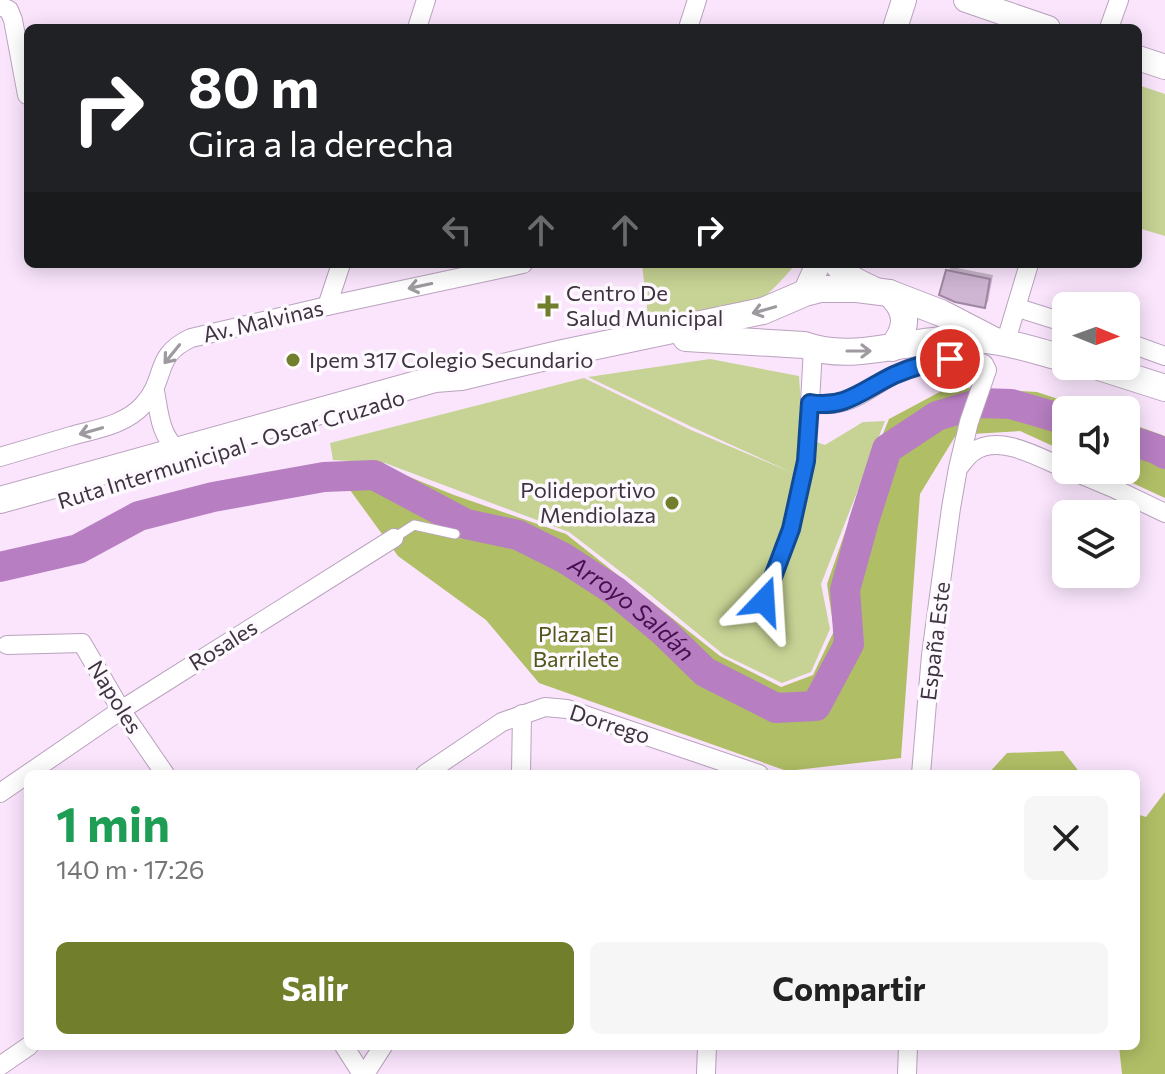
<!DOCTYPE html>
<html lang="es">
<head>
<meta charset="utf-8">
<style>
	:root { --surface:#fff; --page:#f6f6f6; --text:#222; --muted:#767676; --accent:#717e2b }
	body { margin:0; font-family:Commissioner,sans-serif; background:var(--page); color:var(--text); height:100vh; display:flex; flex-direction:column; font-size:30px; white-space:nowrap }
	* { box-sizing:border-box; margin:0 }
	p { font-size:26px; color:var(--muted) }
	.icon { flex:none; width:44px; height:44px; fill:none; stroke:currentColor; stroke-width:2; stroke-linecap:round; stroke-linejoin:round }
	.map { position:relative; flex:1; overflow:hidden }
	.details { position:absolute; left:24px; top:770px; width:1116px; height:280px; display:flex; flex-direction:column; background:var(--surface); border-radius:12px; box-shadow:0 4px 20px #0003 }
	.details>* { flex:none }
	.guide { position:absolute; left:24px; top:24px; width:1118px; height:244px; border-radius:12px; box-shadow:0 4px 20px #0003; background:#202124; color:#fff; overflow:hidden }
	.needle { width:52px; rotate:91deg }
	.fabs { position:absolute; left:1052px; top:292px; display:grid; gap:16px }
	.fabs a { display:grid; place-items:center; width:88px; height:88px; border-radius:12px; background:var(--surface); box-shadow:0 4px 20px #0003; font-size:40px }
	.pin { position:absolute; display:grid; place-items:center; width:68px; height:68px; color:#fff; margin:-34px; border:4px solid #fff; border-radius:50%; box-shadow:0 2px 8px #0007 }
	.me { position:absolute; width:88px; margin:-44px; rotate:20deg; stroke-linejoin:round; filter:drop-shadow(0 0 6px #0008) }
	.turn { display:flex; align-items:center; gap:28px; height:168px; padding:0 32px; font-size:36px }
	.turn .icon { width:104px; height:104px; stroke-width:2.5 }
	.turn b { display:block; font-size:56px; line-height:68px }
	.lanes { display:flex; align-items:center; height:76px; padding:0 32px; background:#0003; justify-content:center; gap:40px; direction:ltr }
	.lanes .off { opacity:.35 }
	.round { display:grid; place-items:center; flex:none; width:84px; height:84px; border-radius:12px; background:var(--page) }
	.head { display:flex; align-items:center; justify-content:space-between; height:136px; padding:0 32px }
	h1 { font-size:48px; font-weight:700; line-height:60px; color:#1e9e55 }
	.cta { display:flex; gap:16px; margin-top:auto; padding:16px 32px }
	.cta a { flex:1; height:92px; border-radius:12px; background:var(--accent); color:#fff; font-size:32px; font-weight:700; line-height:92px; text-align:center }
	.cta a+a { background:var(--page); color:var(--text) }
	.map>svg:first-child { display:block }
</style>
</head>
<body>
<div class="map">
<svg width="1165" height="1074" viewBox="0 0 1165 1074">
	<rect width="100%" height="100%" fill="#fae5fd"/>
	<g fill="#c6d394">
		<path d="M1138 85 1165 94V236L1138 228Z"/>
		<path d="M642 264H796C785 276 774 290 760 300 740 313 673 314 648 316Z"/>
		<path d="M710 359 799 376 803 437 798 456 804 438 825 445 863 422 885 421 821 584 830 629 811 672 782 683 724 655 647 592 569 532 385 463 333 460 330 443 584 378 691 430 793 473 692 427 588 377Z"/>
	</g>
	<g fill="#b0bf66">
		<path d="M949 387 1037 392 1091 410H1066V452L1020 431 956 435 920 494 901 758 787 771 539 683 486 620 398 556 331 464 385 467 454 495 566 534 720 656 781 687 813 675 834 631 827 584 858 495 889 419Z"/>
		<path d="M1126 422 1165 436V498L1104 470H1126Z"/>
		<path d="M1063 751 1081 774H988L1007 753Z"/>
		<path d="M1165 792V1074H1122L1119 1046H1136V814L1146 817Z"/>
	</g>
	<path fill="#0003" d="M952 267 993 275 988 302 984 306 947 271Z"/>
	<g fill="none" stroke-linecap="round" stroke-linejoin="round">
		<g stroke="#b77ec1" stroke-width="30">
			<path d="M1126 439 1156 449 1165 454"/>
			<path id="s1" d="M0 567 78 549 139 516 213 497 324 477 374 475 466 524 518 535 564 558 615 591 664 632 705 672 776 708 816 706 849 644 845 590 864 521 887 449 937 416 980 403 1011 404 1066 420"/>
		</g>
	</g>
	<path fill="#ceb5d2" stroke="#9f87a3" stroke-width="2" d="M946 270 990 279 985 308 955 302 939 295Z"/>
	<g fill="none" stroke-linecap="round" stroke-linejoin="round">
		<g stroke="#baa2be" stroke-width="11">
			<g id="service">
				<path d="M394 538 414 525 455 534"/>
				<path d="M764 601 791 529 806 461 810 403"/>
			</g>
		</g>
		<g stroke="#baa2be" stroke-width="20">
			<g id="minor">
				<path d="M0 6 9 10 13 20 27 95"/>
				<path d="M417 28 426 0"/>
				<path d="M688 28 697 0"/>
				<path d="M1109 28 1119 0"/>
				<path d="M327 306 341 264"/>
				<path d="M1018 308 1066 323"/>
				<path d="M1126 342 1165 356"/>
				<path d="M1005 344 1029 264"/>
				<path d="M813 348 810 403C822 405 831 405 842 402 860 398 876 384 892 376 917 364 957 349 984 364L987 370 969 422 958 468 951 508 931 655 921 774"/>
				<path d="M155 391C159 412 160 436 178 450"/>
				<path d="M0 457C24 450 47 443 71 436 96 429 125 425 143 405 168 378 152 356 191 338L327 306 523 264"/>
				<path d="M960 466C964 461 968 455 973 452 999 433 1040 458 1066 469"/>
				<path d="M1070 470 1113 488 1165 513"/>
				<path d="M7 645 82 643 121 710 165 774"/>
				<path d="M425 774 502 722 545 707 567 709 759 774"/>
				<path d="M521 774 522 714"/>
				<path d="M0 793 121 710 394 538"/>
				<path d="M344 1046 362 1074"/>
				<path d="M0 1066 29 1046"/>
				<path d="M365 1074 383 1046"/>
				<path d="M706 1074 707 1046"/>
				<path d="M907 1074 908 1046"/>
			</g>
		</g>
		<g stroke="#baa2be" stroke-width="26">
			<g id="tertiary">
				<path d="M966 0 1048 28"/>
				<path d="M895 28 904 0"/>
				<path d="M1138 58 1165 67"/>
				<path d="M836 264C846 277 861 283 876 290"/>
				<path d="M805 293 818 264"/>
			</g>
		</g>
		<g stroke="#baa2be" stroke-width="28">
			<g id="secondary">
				<path d="M889 293C909 311 908 328 892 348"/>
				<path d="M686 338 804 345C850 362 899 342 945 340 961 340 978 339 994 341 1018 344 1043 353 1066 359"/>
				<path d="M1096 366 1165 388"/>
				<path d="M0 500 435 379 461 377 563 353 763 311 805 293 821 289H857L889 293 941 313 995 341"/>
			</g>
		</g>
		<use href="#service" stroke="#fff" stroke-width="9"/>
		<use href="#minor" stroke="#fff" stroke-width="18"/>
		<use href="#tertiary" stroke="#fff" stroke-width="24"/>
		<use href="#secondary" stroke="#fff" stroke-width="26"/>
	</g>
	<defs><path id="oneway-shaft" d="M-6 0H5M1.5-3L5.5 0L1.5 3" fill="none" stroke-width="1.6" stroke-linecap="round" stroke-linejoin="round" transform="scale(2)"/></defs>
	<g stroke="#9e9aa0">
		<use href="#oneway-shaft" transform="translate(420 286) rotate(168)"/>
		<use href="#oneway-shaft" transform="translate(764 310) rotate(164)"/>
		<use href="#oneway-shaft" transform="translate(859 351)"/>
		<use href="#oneway-shaft" transform="translate(172 354) rotate(129)"/>
		<use href="#oneway-shaft" transform="translate(91 431) rotate(164)"/>
	</g>
	<g fill="none" stroke-linecap="round" stroke-linejoin="round">
		<g stroke="#114b97" stroke-width="20">
			<path id="route" d="M764 601 791 529 806 461 810 403C846 409 864 389 894 375 912 367 931 362 950 359"/>
		</g>
		<use href="#route" stroke="#1a73e8" stroke-width="14"/>
	</g>
	<g fill="#717e2b" stroke="#fef9ff" stroke-width="3">
		<path d="M544 294h8v8h8v8h-8v8h-8v-8h-8v-8h8z"/>
		<circle cx="293" cy="360" r="8"/>
		<circle cx="672" cy="503" r="8"/>
	</g>
	<g text-anchor="middle" stroke-width="7" stroke-linejoin="round" paint-order="stroke">
		<g font-size="22" fill="#3e3440" stroke="#fef9ff" text-anchor="start">
			<text x="566" y="301">Centro De<tspan x="566" dy="25">Salud Municipal</tspan></text>
			<text x="309" y="368">Ipem 317 Colegio Secundario</text>
			<text x="656" y="498" text-anchor="end">Polideportivo<tspan x="656" dy="25">Mendiolaza</tspan></text>
		</g>
		<g font-size="22" fill="#3e3440" stroke="#fef9ff">
			<text transform="translate(263 321) rotate(-13)" y="8">Av. Malvinas</text>
			<text transform="translate(231 449) rotate(-17)" y="8">Ruta Intermunicipal - Oscar Cruzado</text>
			<text transform="translate(935 641) rotate(-83)" y="8">España Este</text>
			<text transform="translate(223 645) rotate(-32)" y="8">Rosales</text>
			<text transform="translate(115 697) rotate(58)" y="8">Napoles</text>
			<text transform="translate(610 724) rotate(18)" y="8">Dorrego</text>
		</g>
		<g font-size="22" fill="#4f5817" stroke="#fef9ff">
			<text x="576" y="642">Plaza El<tspan x="576" dy="25">Barrilete</tspan></text>
		</g>
		<g font-size="24" font-style="italic" fill="#450f4e" stroke="#fef9ff">
			<text dy="8" stroke="none"><textPath href="#s1" startOffset="682">Arroyo Saldán</textPath></text>
		</g>
	</g>
</svg>
<div class="fabs">
<a><svg class="needle" viewBox="-14 -14 28 28"><path d="M0-13l5 13h-10z" fill="#e53935"/><path d="M0 13l5-13h-10z" fill="#767676"/></svg></a>
<a><svg class="icon" aria-label="sound" viewBox="0 0 24 24"><path d="M4 9h4l5-4v14l-5-4H4zM17 9q2 3 0 6"/></svg></a>
<a><svg class="icon" aria-label="layers" viewBox="0 0 24 24"><path d="M12 4l9 5-9 5-9-5zM3 14l9 5 9-5"/></svg></a>
</div>
<div class="pin" style="left:950px;top:359px;background:#d93025"><svg class="icon" aria-label="arrive" viewBox="0 0 24 24"><path d="M6 21V4h12l-3 4 3 4H6"/></svg></div>
<svg class="me" style="left:764px;top:601px" viewBox="-20 -20 40 40"><path d="M0-17L14 15 0 8-14 15z" fill="#1a73e8" stroke="#fff" stroke-width="4"/></svg>
<div class="guide">
<div class="turn"><svg class="icon" aria-label="right" viewBox="0 0 24 24"><path d="M7 20v-9h11M14 6l5 5-5 5"/></svg><div><b>80 m</b>Gira a la derecha</div></div>
<div class="lanes"><svg class="icon off" aria-label="left" viewBox="0 0 24 24"><path d="M17 20v-9H6M10 6l-5 5 5 5"/></svg><svg class="icon off" aria-label="ahead" viewBox="0 0 24 24"><path d="M12 20V5M6 11l6-6 6 6"/></svg><svg class="icon off" aria-label="ahead" viewBox="0 0 24 24"><path d="M12 20V5M6 11l6-6 6 6"/></svg><svg class="icon" aria-label="right" viewBox="0 0 24 24"><path d="M7 20v-9h11M14 6l5 5-5 5"/></svg></div>
</div>
<section class="details">
<div class="head"><div><h1>1 min</h1><p>140 m · 17:26</p></div><a class="round"><svg class="icon" aria-label="close" viewBox="0 0 24 24"><path d="M6 6l12 12M18 6L6 18"/></svg></a></div>
<div class="cta"><a>Salir</a><a>Compartir</a></div>
</section>
</div>
</body>
</html>
